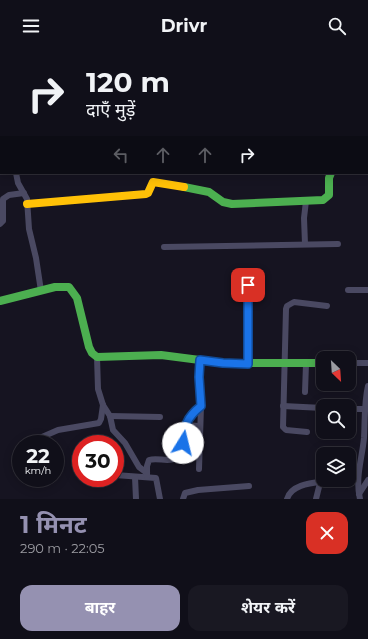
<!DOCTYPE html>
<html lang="hi">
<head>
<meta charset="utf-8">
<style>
	:root { --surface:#100f19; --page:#191822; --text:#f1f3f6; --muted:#9c9ca2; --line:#302f38; --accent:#9591b1 }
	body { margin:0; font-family:Montserrat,"Noto Sans Devanagari",sans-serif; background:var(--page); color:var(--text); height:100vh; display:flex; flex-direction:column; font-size:15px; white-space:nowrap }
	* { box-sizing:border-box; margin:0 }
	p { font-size:13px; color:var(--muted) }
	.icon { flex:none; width:22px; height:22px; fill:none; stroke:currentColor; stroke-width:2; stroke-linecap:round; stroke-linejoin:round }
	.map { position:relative; height:447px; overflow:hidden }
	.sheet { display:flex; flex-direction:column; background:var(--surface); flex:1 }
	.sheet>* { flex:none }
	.top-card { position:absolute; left:0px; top:0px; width:368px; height:122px; box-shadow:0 2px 10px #0003,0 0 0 1px var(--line); background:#100f19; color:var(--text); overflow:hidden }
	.needle { width:26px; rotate:155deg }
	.controls { position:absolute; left:316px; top:299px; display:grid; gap:8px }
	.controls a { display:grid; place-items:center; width:40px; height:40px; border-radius:8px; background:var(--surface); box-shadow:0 2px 10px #0003,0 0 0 1px var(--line); font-size:20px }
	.speed { position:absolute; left:12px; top:383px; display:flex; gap:8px; font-size:20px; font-weight:700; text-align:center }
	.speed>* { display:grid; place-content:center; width:52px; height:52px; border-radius:50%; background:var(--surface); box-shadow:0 2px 10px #0003,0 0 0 1px var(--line); line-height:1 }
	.speed small { font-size:10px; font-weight:400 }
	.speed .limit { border:6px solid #d22; background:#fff; color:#111 }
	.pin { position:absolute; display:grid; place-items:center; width:34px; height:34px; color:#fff; margin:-17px; border-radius:8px; box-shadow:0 2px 6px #0006 }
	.me { position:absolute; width:44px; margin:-22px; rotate:9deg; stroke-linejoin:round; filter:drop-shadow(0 0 3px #0008) }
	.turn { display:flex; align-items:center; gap:14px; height:84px; padding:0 20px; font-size:18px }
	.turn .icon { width:52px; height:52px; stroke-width:2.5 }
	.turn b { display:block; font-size:28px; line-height:34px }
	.lanes { display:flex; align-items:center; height:38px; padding:0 20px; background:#0003; justify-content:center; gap:20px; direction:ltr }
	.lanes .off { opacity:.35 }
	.round { display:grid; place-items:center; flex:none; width:42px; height:42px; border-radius:12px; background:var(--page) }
	.overview { display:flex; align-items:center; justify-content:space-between; height:68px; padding:0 20px }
	h1 { font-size:24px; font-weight:700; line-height:30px; color:var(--accent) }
	.primary-button { display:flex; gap:8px; margin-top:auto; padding:8px 20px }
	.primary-button a { flex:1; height:46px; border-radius:12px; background:var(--accent); color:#fff; font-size:16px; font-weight:700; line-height:46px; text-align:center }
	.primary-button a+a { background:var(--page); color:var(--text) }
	header { display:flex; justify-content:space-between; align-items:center; height:52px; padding:0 20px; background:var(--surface); font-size:18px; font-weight:700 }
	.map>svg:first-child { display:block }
</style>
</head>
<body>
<header><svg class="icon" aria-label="menu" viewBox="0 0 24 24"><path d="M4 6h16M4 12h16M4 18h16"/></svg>Drivr<svg class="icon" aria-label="search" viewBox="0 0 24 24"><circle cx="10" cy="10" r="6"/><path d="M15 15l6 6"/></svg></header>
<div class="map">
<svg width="368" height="447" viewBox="0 0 368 447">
	<rect width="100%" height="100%" fill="#161421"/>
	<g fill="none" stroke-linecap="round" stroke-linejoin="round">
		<g stroke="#4a4962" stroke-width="6">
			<path d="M3 0V1"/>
			<path d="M93 0V1"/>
			<path d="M0 83H1"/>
			<path d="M367 97 368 96"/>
			<path d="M16 121 18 131 27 147 29 177 36 206 41 239"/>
			<path d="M0 172 3 169V147L9 143 24 141"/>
			<path d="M305 192 304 166 306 149"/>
			<path d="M164 195 338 192"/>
			<path d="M248 233V312"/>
			<path d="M348 238H368"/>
			<path d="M97 305 98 337 103 353 110 364 113 378 125 391 139 415 147 421"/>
			<path d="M349 311H368"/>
			<path d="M305 340 306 312"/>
			<path d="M283 354 323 356"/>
			<path d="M349 357H365"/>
			<path d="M110 364 160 365"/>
			<path d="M307 380 286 378 283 375 286 257 287 254 294 250 327 254"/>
			<path d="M26 392 58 378 99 371 101 367 103 353"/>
			<path d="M171 407C172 381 168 371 199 374"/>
			<path d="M199 417 201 354 199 325 201 308"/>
			<path d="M115 423 156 426 160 447"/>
			<path d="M135 425 136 447"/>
			<path d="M147 425V414L149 408C158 405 168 411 177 406 186 400 183 378 188 367 191 361 196 358 201 354"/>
			<path d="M349 425 358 423"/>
			<path d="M359 442 368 428"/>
			<path d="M183 447 185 441 198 438 249 434"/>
			<path d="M287 447C292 430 318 431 333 428"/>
			<path d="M316 447 320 431"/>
			<path d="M360 447C355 426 362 407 364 386 365 369 364 351 368 334"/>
		</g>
		<g stroke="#4caf50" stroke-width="8">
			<path d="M184 135 209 140 223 150 232 152 323 148 329 143V126L331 121"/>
			<path d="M0 249 55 235H69L77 246 89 295 92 301 97 305 161 303 223 311H323"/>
		</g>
		<g stroke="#ffc107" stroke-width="8">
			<path d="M296 0 297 1"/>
			<path d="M367 75 368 76"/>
			<path d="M27 152 146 142 148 141 153 130 184 135"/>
		</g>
	</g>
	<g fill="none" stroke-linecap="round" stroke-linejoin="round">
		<g stroke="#114b97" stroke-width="10">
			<path id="route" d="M183 391C185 373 186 366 201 354L199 325 200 308 223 311 248 312V233"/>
		</g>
		<use href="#route" stroke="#1a73e8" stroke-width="7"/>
	</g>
</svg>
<div class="controls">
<a><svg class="needle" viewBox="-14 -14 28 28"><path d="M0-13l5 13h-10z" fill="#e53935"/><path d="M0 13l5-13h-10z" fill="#9c9ca2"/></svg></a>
<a><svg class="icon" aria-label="search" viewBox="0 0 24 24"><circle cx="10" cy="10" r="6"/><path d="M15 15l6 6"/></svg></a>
<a><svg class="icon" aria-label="layers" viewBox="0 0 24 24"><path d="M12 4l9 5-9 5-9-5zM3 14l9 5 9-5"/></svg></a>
</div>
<div class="speed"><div>22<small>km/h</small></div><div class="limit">30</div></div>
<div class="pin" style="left:248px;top:233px;background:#d93025"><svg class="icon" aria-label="arrive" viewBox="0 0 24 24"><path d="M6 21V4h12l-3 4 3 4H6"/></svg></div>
<svg class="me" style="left:183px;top:391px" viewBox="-20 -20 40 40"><circle r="19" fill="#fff"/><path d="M0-13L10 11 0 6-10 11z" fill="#1a73e8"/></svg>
<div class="top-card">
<div class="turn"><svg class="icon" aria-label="right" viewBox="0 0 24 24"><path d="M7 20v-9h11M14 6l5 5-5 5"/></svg><div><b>120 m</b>दाएँ मुड़ें</div></div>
<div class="lanes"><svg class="icon off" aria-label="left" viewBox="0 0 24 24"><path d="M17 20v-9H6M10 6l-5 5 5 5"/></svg><svg class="icon off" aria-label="ahead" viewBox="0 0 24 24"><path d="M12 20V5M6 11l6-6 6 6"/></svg><svg class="icon off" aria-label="ahead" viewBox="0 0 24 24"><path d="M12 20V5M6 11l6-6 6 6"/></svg><svg class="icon" aria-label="right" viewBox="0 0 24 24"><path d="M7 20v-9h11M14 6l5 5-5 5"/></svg></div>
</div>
</div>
<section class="sheet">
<div class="overview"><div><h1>1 मिनट</h1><p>290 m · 22:05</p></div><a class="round" style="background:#d93025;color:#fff"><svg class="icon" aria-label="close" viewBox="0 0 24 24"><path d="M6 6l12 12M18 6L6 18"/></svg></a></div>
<div class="primary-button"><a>बाहर</a><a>शेयर करें</a></div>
</section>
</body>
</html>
